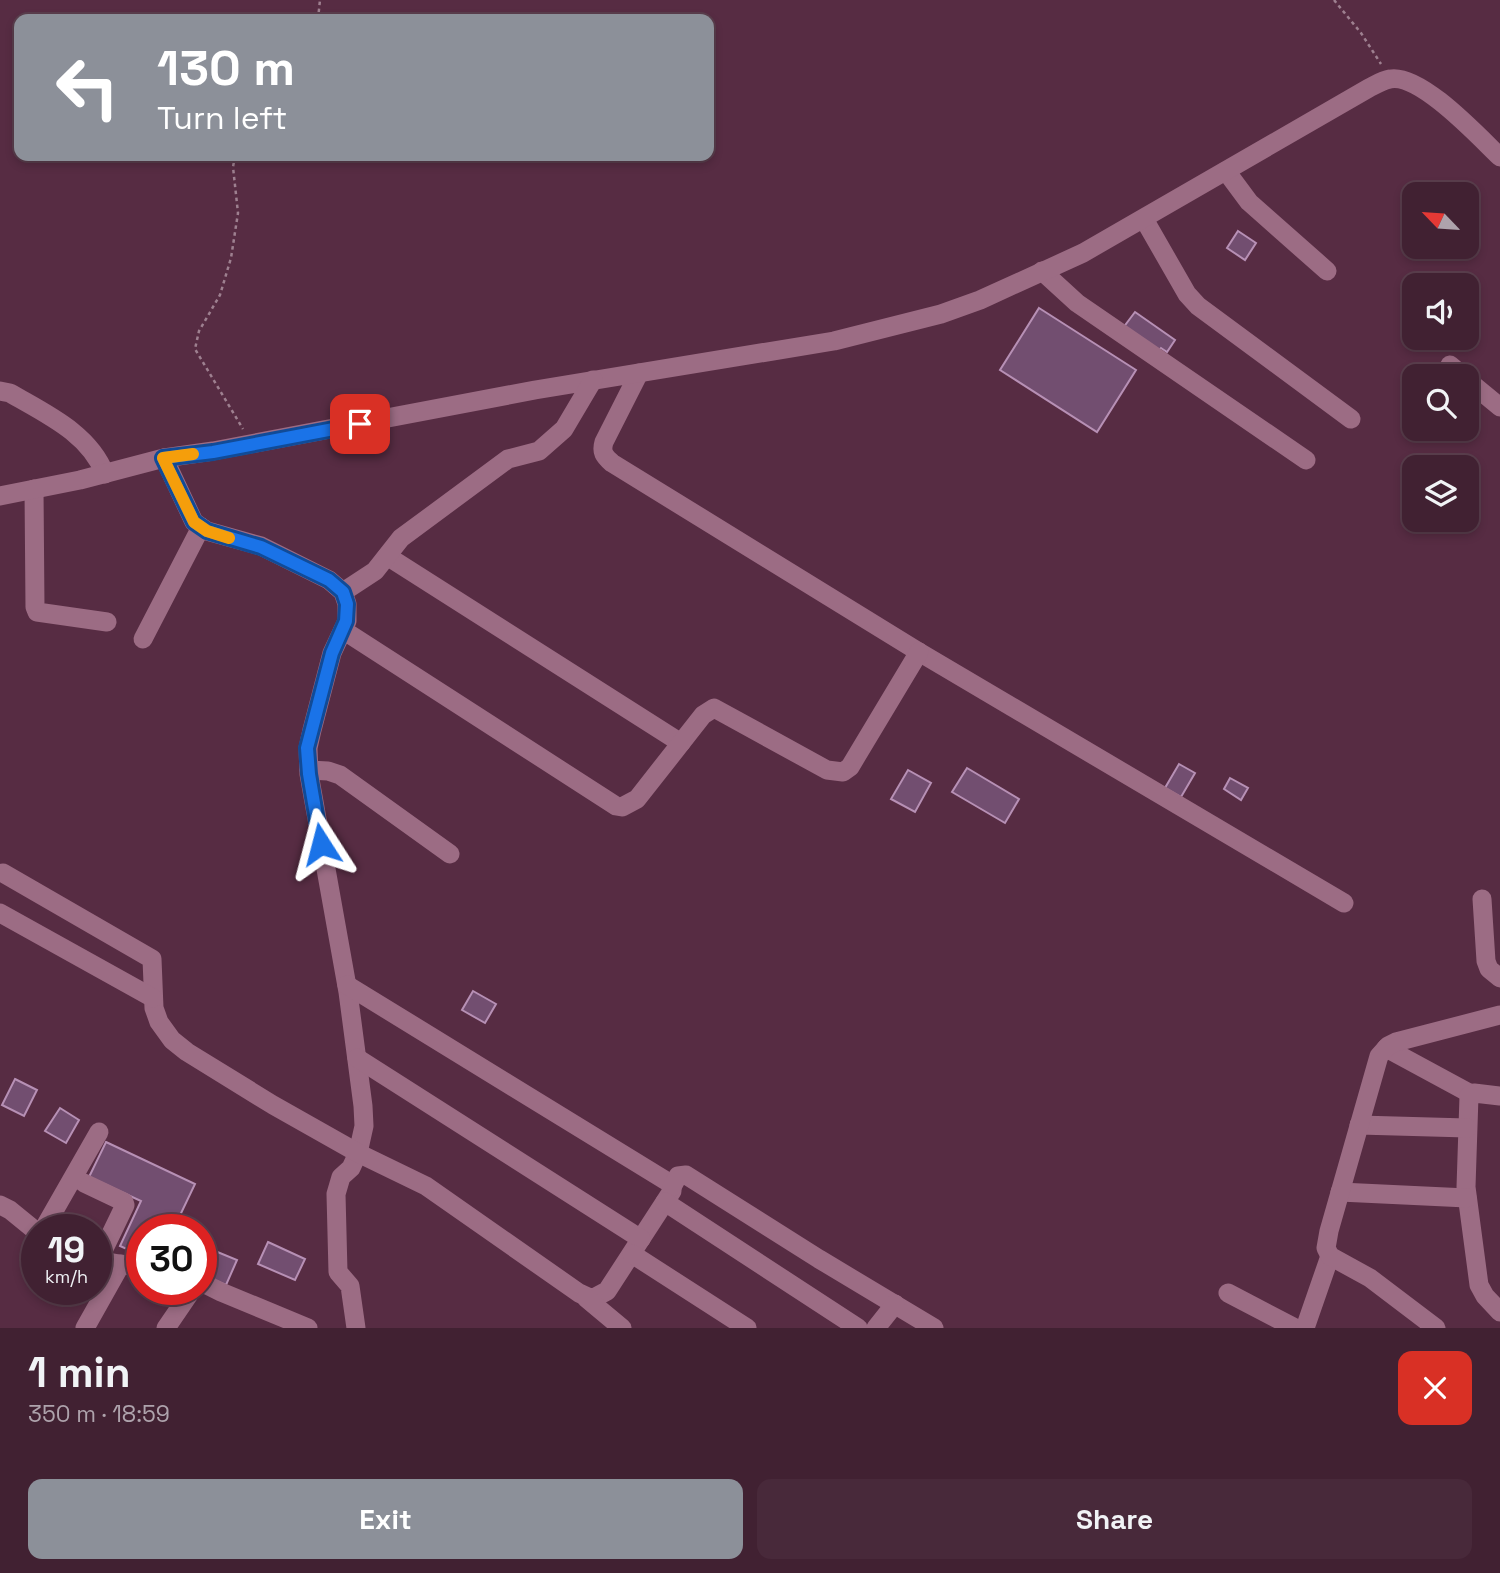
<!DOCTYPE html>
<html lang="en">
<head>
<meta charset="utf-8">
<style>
	:root { --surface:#412132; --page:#48293a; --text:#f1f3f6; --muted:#aea3ac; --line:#5a3e4d; --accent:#8c9099 }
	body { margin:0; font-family:"Space Grotesk",sans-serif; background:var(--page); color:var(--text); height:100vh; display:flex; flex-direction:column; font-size:26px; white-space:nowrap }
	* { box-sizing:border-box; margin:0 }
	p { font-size:23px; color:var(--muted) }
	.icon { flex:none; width:38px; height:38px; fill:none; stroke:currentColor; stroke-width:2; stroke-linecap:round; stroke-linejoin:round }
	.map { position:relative; height:1328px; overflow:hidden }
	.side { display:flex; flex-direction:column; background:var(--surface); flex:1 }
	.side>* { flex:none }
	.banner { position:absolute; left:14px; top:14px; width:700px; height:147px; border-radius:14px; box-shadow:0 4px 10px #0003,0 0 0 2px var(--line); background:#8c9099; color:#fff; overflow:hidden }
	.needle { width:46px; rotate:295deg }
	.tools { position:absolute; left:1402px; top:182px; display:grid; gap:14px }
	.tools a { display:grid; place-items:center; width:77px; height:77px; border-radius:14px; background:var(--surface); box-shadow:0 4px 10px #0003,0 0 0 2px var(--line); font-size:35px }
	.speed { position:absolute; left:21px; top:1214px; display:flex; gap:14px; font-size:35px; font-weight:700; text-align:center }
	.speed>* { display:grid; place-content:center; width:91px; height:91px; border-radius:50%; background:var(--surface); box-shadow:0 4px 10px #0003,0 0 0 2px var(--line); line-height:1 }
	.speed small { font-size:18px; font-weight:400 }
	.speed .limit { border:10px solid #d22; background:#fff; color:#111 }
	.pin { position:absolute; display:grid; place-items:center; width:60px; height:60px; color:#fff; margin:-30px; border-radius:14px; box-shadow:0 4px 10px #0006 }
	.me { position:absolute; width:77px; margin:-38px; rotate:351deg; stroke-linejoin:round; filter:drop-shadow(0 0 5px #0008) }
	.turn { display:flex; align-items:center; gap:24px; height:147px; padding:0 28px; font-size:32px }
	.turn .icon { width:91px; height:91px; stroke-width:2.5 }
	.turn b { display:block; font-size:49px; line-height:60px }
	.round { display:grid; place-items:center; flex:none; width:74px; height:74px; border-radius:14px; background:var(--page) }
	.head { display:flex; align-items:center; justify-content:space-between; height:119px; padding:0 28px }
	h1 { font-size:42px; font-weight:700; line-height:52px }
	.cta { display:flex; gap:14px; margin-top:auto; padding:14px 28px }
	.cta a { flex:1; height:80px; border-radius:14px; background:var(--accent); color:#fff; font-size:28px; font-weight:700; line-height:80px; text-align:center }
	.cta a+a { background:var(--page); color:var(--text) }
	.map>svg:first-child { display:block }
</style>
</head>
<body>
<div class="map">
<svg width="1500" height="1328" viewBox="0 0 1500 1328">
	<rect width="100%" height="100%" fill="#572c43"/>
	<g fill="#724e70" stroke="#b790b5" stroke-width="2">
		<path d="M1238 231 1256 243 1245 260 1227 248Z"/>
		<path d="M1039 308 1136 370 1097 432 1000 370Z"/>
		<path d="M1135 312 1175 340 1167 352 1161 348 1158 352 1123 328Z"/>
		<path d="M1179 764 1195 773 1181 797 1165 788Z"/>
		<path d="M967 768 1019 799 1005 823 952 792Z"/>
		<path d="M908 770 931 783 915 812 891 799Z"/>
		<path d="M1230 778 1248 788 1241 800 1224 789Z"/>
		<path d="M473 991 496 1004 485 1023 462 1010Z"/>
		<path d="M15 1079 37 1090 24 1116 2 1105Z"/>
		<path d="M60 1108 79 1120 66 1143 45 1131Z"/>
		<path d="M106 1142 195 1184 173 1230H142V1256L120 1246 141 1201 89 1177Z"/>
		<path d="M268 1242 305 1259 295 1280 258 1264Z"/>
		<path d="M215 1251 237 1260 226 1285 204 1276Z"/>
	</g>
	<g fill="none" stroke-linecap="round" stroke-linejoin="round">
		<g stroke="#9e8090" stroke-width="2.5" stroke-dasharray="3.5 3.5" stroke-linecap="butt">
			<path d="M1334 0 1361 33 1381 64"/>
			<path d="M318 19 320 0"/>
			<path d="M235 156 233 167 238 213 231 258 220 295 199 331 195 349 243 429"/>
		</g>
		<g stroke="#9c6c84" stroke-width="19">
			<path d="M1226 171 1249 202 1327 271"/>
			<path d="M1144 219 1187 294 1198 306 1351 419"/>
			<path d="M1042 271 1077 303 1306 460"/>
			<path d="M1450 365 1463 376"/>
			<path d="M639 373 604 442C601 452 604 456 612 463L919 652 1344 903"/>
			<path d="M1466 379 1500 407"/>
			<path d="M0 391 10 393C46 414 89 433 105 474"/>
			<path d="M164 458 194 522 207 531 261 546 329 580 343 592 347 604V621L332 653 312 730 308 748 309 774 348 992 363 1106 364 1126 358 1153 351 1168 341 1177 336 1194 338 1272 350 1286 356 1328"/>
			<path d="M34 489 35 607 37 612 107 622"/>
			<path d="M0 496 80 480 164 458 213 451 535 390 834 341 941 314 980 300 1083 253 1369 88C1375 85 1383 80 1390 79 1420 73 1478 136 1500 157"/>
			<path d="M387 556 681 743"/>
			<path d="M343 592 375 571 401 538 508 459 539 451 564 429 593 380"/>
			<path d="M343 630 616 806 622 807 637 799 703 715 714 708 827 770 843 772 850 767 919 652"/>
			<path d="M143 639 201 527"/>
			<path d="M309 770 328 771 340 775 450 854"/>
			<path d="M3 873 152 959 154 1008 159 1022 172 1040 187 1052 273 1105 358 1153 426 1186 579 1293 592 1299 607 1291 672 1191V1187L668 1182 347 985"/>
			<path d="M1482 899 1486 961 1489 969 1500 978"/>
			<path d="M0 913 153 998"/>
			<path d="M1386 1048 1471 1094"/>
			<path d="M357 1058 641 1239"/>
			<path d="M1500 1096 1474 1093 1469 1096 1466 1187 1479 1285 1485 1296 1500 1312"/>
			<path d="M1359 1125 1467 1128"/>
			<path d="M84 1183 124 1202 125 1205 98 1261"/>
			<path d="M672 1187 678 1176 686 1175 819 1259 934 1328"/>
			<path d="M1340 1192 1467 1198"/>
			<path d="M665 1202 858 1328"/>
			<path d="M0 1205 10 1210 37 1232"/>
			<path d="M43 1230 99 1132"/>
			<path d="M632 1254 747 1328"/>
			<path d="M108 1262 142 1268"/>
			<path d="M201 1282 221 1292 308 1328"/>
			<path d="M1228 1293 1295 1328"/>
			<path d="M586 1298 622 1328"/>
			<path d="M85 1328 121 1264"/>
			<path d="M166 1328 192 1290"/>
			<path d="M876 1328 895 1304"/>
			<path d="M1305 1328 1330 1256"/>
			<path d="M1436 1328 1370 1278 1330 1256 1326 1248 1329 1231 1379 1056 1388 1046 1396 1042 1500 1015"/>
		</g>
	</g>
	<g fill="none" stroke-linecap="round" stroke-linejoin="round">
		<g stroke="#114b97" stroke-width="18">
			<path id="route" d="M321 844 309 774 307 748 332 653 346 621 347 604 343 592 329 580 261 547 207 531 194 522 163 458 213 452 360 424"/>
		</g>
		<use href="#route" stroke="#1a73e8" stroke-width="12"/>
		<path stroke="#f59e0b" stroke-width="12" d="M193 454 163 458 194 522 207 531 229 538"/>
	</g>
</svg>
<div class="tools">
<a><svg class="needle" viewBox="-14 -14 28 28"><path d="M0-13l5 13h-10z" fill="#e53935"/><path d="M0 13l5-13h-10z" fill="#aea3ac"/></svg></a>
<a><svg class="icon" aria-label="sound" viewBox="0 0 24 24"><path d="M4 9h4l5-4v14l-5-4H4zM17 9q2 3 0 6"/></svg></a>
<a><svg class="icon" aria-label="search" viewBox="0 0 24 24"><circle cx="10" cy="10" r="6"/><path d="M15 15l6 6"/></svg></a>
<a><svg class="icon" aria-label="layers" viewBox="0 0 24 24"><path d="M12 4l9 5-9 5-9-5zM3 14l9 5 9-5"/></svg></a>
</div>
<div class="speed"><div>19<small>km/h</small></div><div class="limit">30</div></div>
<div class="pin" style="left:360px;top:424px;background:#d93025"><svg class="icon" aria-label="arrive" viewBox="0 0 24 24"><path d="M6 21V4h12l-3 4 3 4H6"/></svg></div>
<svg class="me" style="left:321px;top:844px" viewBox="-20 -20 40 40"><path d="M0-17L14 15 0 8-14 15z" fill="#1a73e8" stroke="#fff" stroke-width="4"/></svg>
<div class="banner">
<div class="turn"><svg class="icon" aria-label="left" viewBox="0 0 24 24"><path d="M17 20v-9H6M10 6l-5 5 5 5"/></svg><div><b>130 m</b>Turn left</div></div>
</div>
</div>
<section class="side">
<div class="head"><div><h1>1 min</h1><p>350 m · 18:59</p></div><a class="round" style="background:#d93025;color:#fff"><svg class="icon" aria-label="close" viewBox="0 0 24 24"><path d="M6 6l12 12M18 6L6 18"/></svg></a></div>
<div class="cta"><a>Exit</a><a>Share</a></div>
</section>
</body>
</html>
